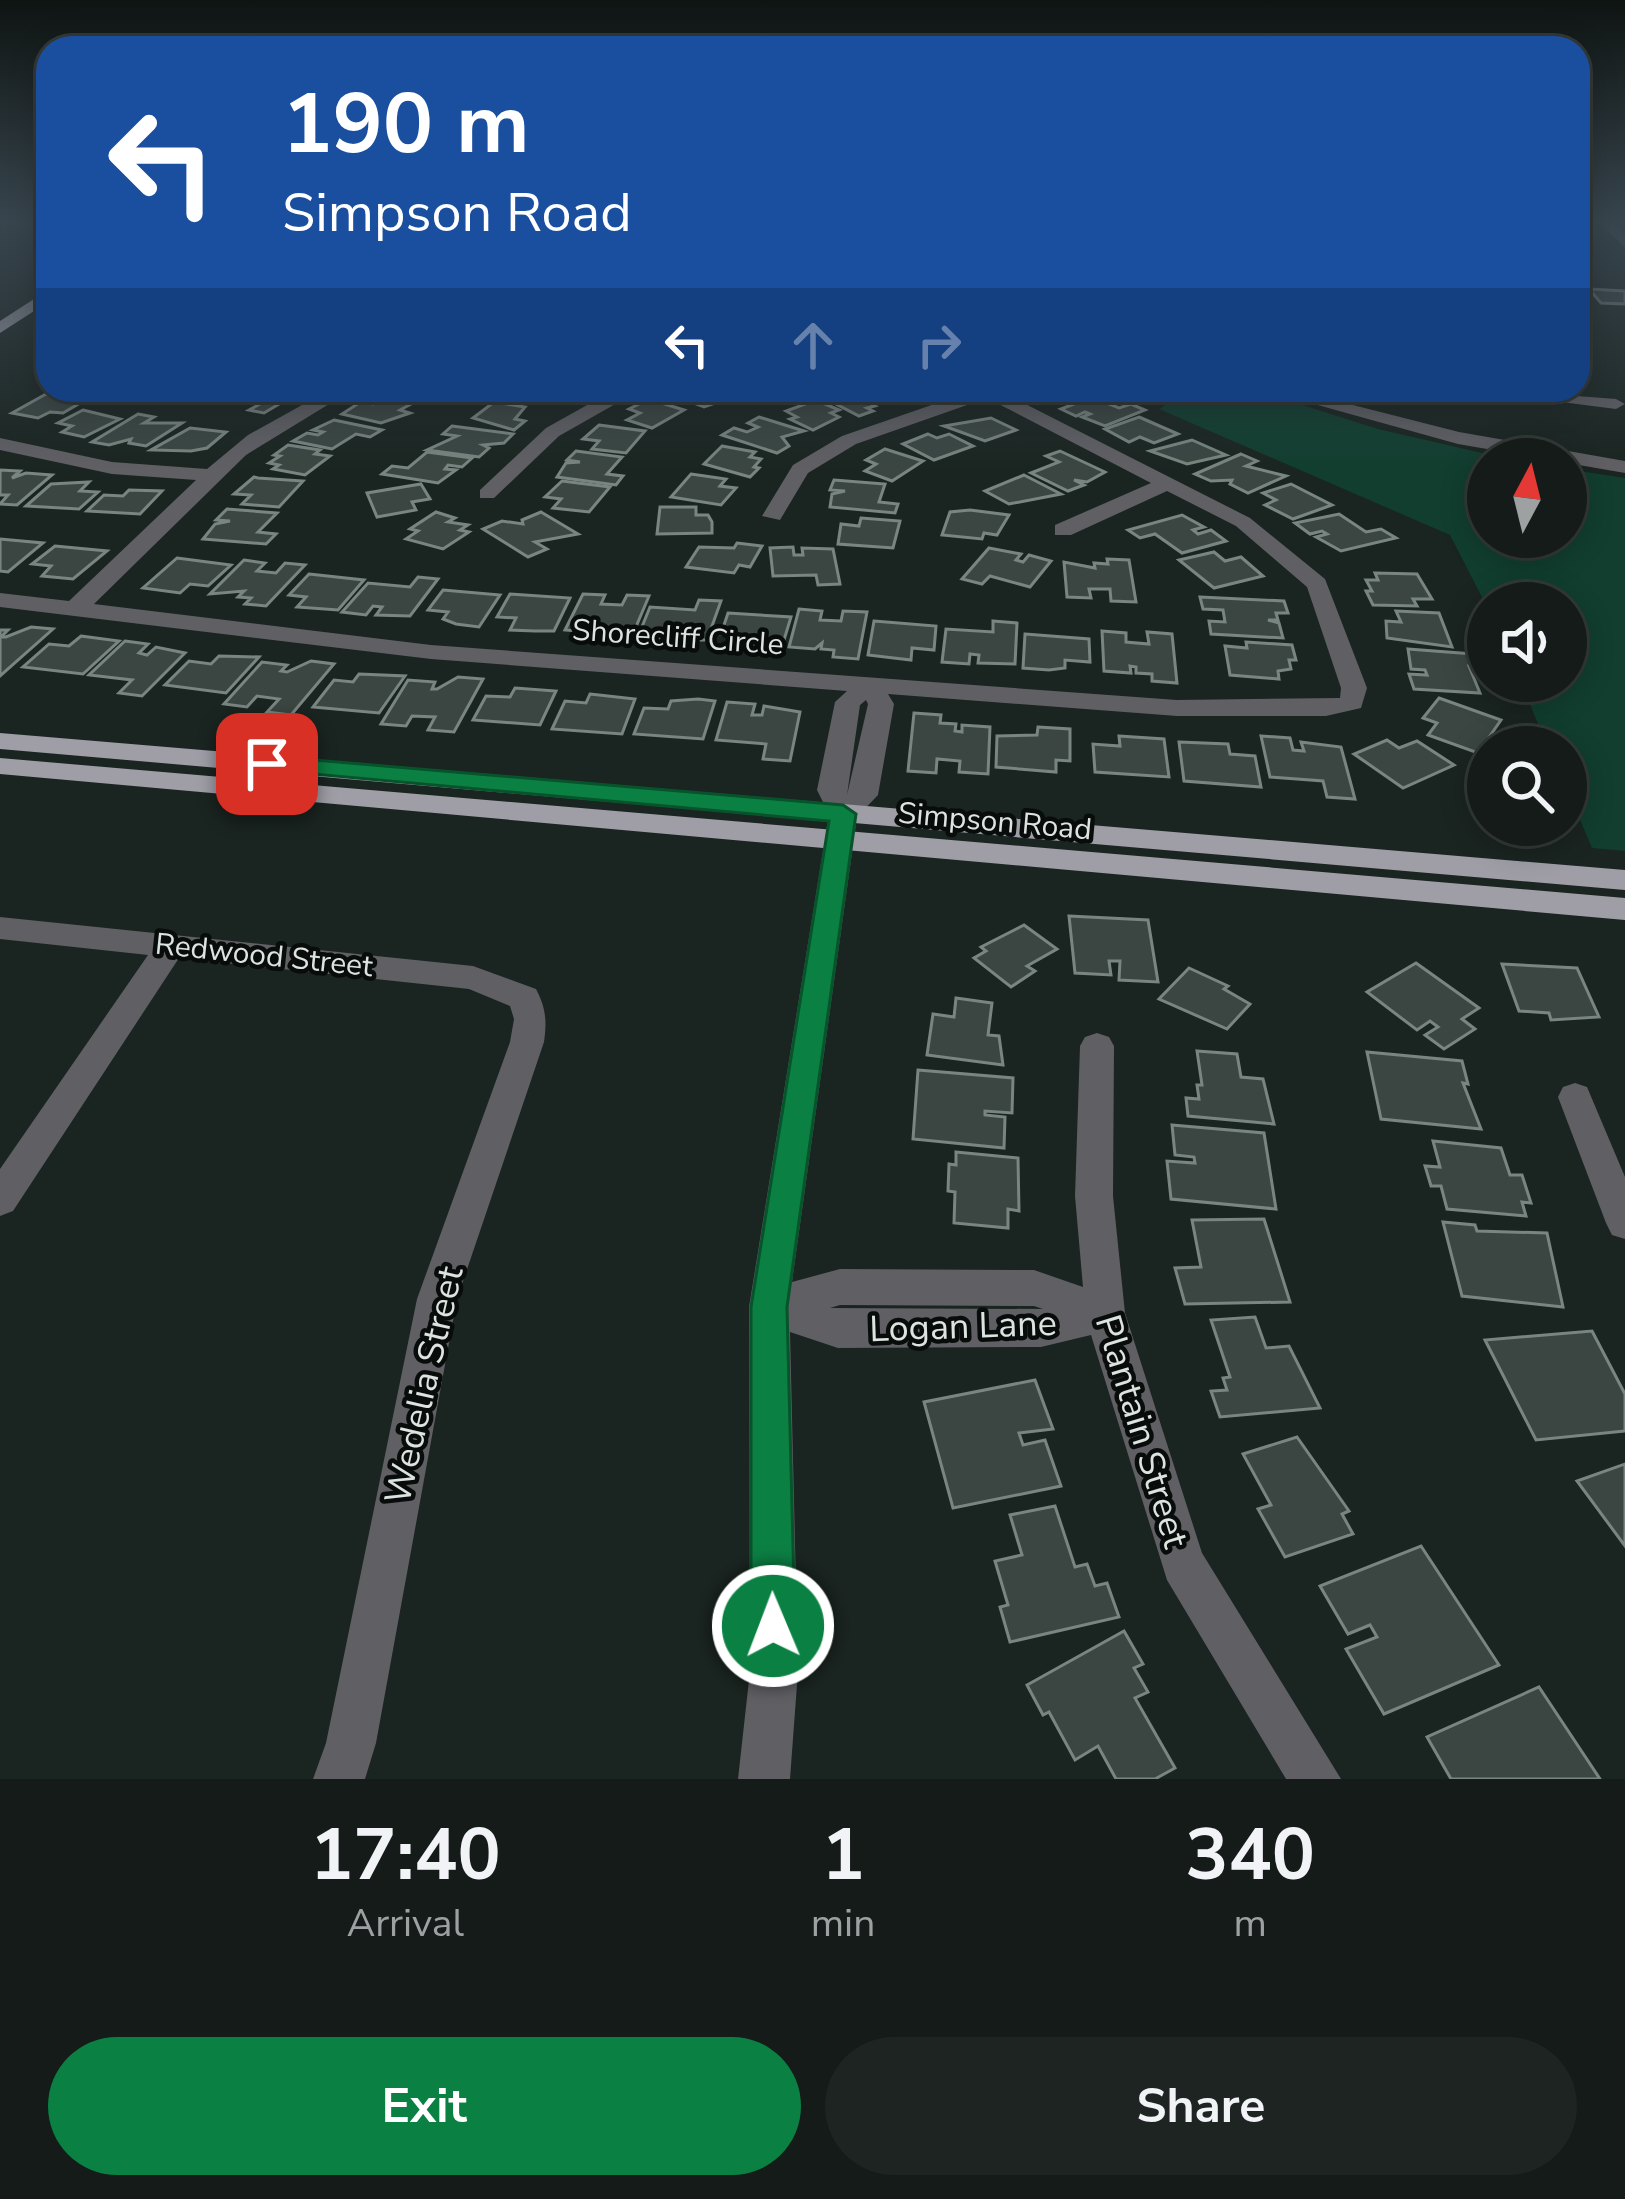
<!DOCTYPE html>
<html lang="en">
<head>
<meta charset="utf-8">
<style>
	:root { --surface:#141b18; --page:#1d2421; --text:#f1f3f6; --muted:#9da1a2; --line:#333937; --accent:#0b8043 }
	body { margin:0; font-family:"Nunito Sans",sans-serif; background:var(--page); color:var(--text); height:100vh; display:flex; flex-direction:column; font-size:45px; white-space:nowrap }
	* { box-sizing:border-box; margin:0 }
	p { font-size:39px; color:var(--muted) }
	.icon { flex:none; width:66px; height:66px; fill:none; stroke:currentColor; stroke-width:2; stroke-linecap:round; stroke-linejoin:round }
	.map { position:relative; height:1779px; overflow:hidden }
	.drawer { display:flex; flex-direction:column; background:var(--surface); flex:1 }
	.drawer>* { flex:none }
	.banner { position:absolute; left:36px; top:36px; width:1554px; height:366px; border-radius:36px; box-shadow:0 6px 30px #0003,0 0 0 3px var(--line); background:#1a4fa0; color:#fff; overflow:hidden }
	.needle { width:78px; rotate:7deg }
	.buttons { position:absolute; left:1467px; top:438px; display:grid; gap:24px }
	.buttons a { display:grid; place-items:center; width:120px; height:120px; border-radius:50%; background:var(--surface); box-shadow:0 6px 30px #0003,0 0 0 3px var(--line); font-size:60px }
	.pin { position:absolute; display:grid; place-items:center; width:102px; height:102px; color:#fff; margin:-51px; border-radius:24px; box-shadow:0 6px 18px #0006 }
	.me { position:absolute; width:132px; margin:-66px; rotate:359deg; stroke-linejoin:round; filter:drop-shadow(0 0 9px #0008) }
	.turn { display:flex; align-items:center; gap:42px; height:252px; padding:0 48px; font-size:54px }
	.turn .icon { width:156px; height:156px; stroke-width:2.5 }
	.turn b { display:block; font-size:84px; line-height:102px }
	.lanes { display:flex; align-items:center; height:114px; padding:0 48px; background:#0003; justify-content:center; gap:60px; direction:ltr }
	.lanes .off { opacity:.35 }
	.eta { display:flex; justify-content:space-evenly; align-items:center; height:204px; text-align:center }
	.eta b { font-size:72px; font-weight:700; line-height:84px }
	.button { display:flex; gap:24px; margin-top:auto; padding:24px 48px }
	.button a { flex:1; height:138px; border-radius:72px; background:var(--accent); color:#fff; font-size:48px; font-weight:700; line-height:138px; text-align:center }
	.button a+a { background:var(--page); color:var(--text) }
	.map>svg:first-child { display:block }
</style>
</head>
<body>
<div class="map">
<svg width="1625" height="1779" viewBox="0 0 1625 1779">
	<rect width="100%" height="100%" fill="#1a2420"/>
	<path fill="#113e2f" d="M1133 390H1255L1378 429 1508 459H1488V537H1566V469L1625 478V851L1592 848 1566 787V747H1548L1520 681H1566V603H1488V609L1450 535 1159 409 1167 404Z"/>
	<g fill="#3b4642" stroke="#798580" stroke-width="3">
		<path d="M1589 289 1625 291V304L1601 303Z"/>
		<path d="M246 390H295L301 391 264 413 249 410 260 404 231 398Z"/>
		<path d="M513 390H568L528 401 504 394Z"/>
		<path d="M725 390 736 396 704 407 668 393Z"/>
		<path d="M830 390 841 395 875 390 894 400 870 403 875 406 867 408 873 411 859 416 817 394Z"/>
		<path d="M1027 390H1085L1092 393 1070 401Z"/>
		<path d="M46 394 87 399 63 413 50 412 38 418 12 413Z"/>
		<path d="M1092 397 1119 408 1131 404 1145 410 1105 426 1082 417 1090 414 1085 412 1076 416 1061 409Z"/>
		<path d="M383 398 411 404 400 410 410 413 381 423 342 414 362 401 373 404Z"/>
		<path d="M649 399 652 400 684 410 652 428 627 420 640 413 629 409Z"/>
		<path d="M816 400 839 410 831 413 839 417 813 430 790 419 797 417 786 411Z"/>
		<path d="M494 402 525 407 515 419 525 421 514 430 473 418Z"/>
		<path d="M83 410 120 419 84 437 62 432 72 426 58 423Z"/>
		<path d="M138 414 154 417 144 423H182L146 446 129 443 131 439 109 445 92 442Z"/>
		<path d="M759 417 804 431 782 437 789 446 777 453 722 435 734 428 747 432 758 427 748 423Z"/>
		<path d="M1139 417 1178 434 1154 443 1140 437 1129 442 1105 429Z"/>
		<path d="M991 418 1016 430 985 441 944 426Z"/>
		<path d="M334 420 382 430 370 437 356 434 332 449 293 441 307 433 318 435 323 432 313 430Z"/>
		<path d="M599 425 645 431 626 453 592 449 599 441 583 439Z"/>
		<path d="M452 426 513 434 504 443 483 445 489 448 479 457 427 450 457 436 443 434Z"/>
		<path d="M190 428 226 432 207 448 191 451 151 450Z"/>
		<path d="M928 434 937 438 949 434 973 446 934 460 903 444Z"/>
		<path d="M1192 440 1226 455 1187 464 1150 451Z"/>
		<path d="M288 445 320 450 315 454 330 456 305 475 273 469 279 465 269 463 280 456 274 455Z"/>
		<path d="M722 446 755 452 750 457 761 459 754 467 759 468 750 477 704 464Z"/>
		<path d="M885 449 923 461 892 481 865 471 876 464 866 460Z"/>
		<path d="M576 451 622 457 607 474 623 476 616 485 557 477 566 463 580 462 567 460Z"/>
		<path d="M1060 451 1105 472 1087 482 1074 480 1084 485 1068 491 1031 473 1059 462 1046 456Z"/>
		<path d="M427 452 472 458 462 467 448 465 445 469 456 470 438 483 382 474 392 466 408 468Z"/>
		<path d="M1241 454 1257 461 1246 466 1286 476 1248 493 1230 484 1232 480 1211 481 1195 474Z"/>
		<path d="M0 470 20 471 12 478 26 473 52 475 17 505 0 504 8 495H0Z"/>
		<path d="M691 474 726 479 720 486 736 488 721 505 671 497Z"/>
		<path d="M1024 475 1061 494 1009 504 985 491Z"/>
		<path d="M254 477 258 478 303 481 279 507 242 504 251 495 234 494Z"/>
		<path d="M834 480 885 484 879 502 898 504 895 513 830 507 832 494 845 491 830 490Z"/>
		<path d="M562 481 610 487 589 512 553 508 561 499 545 497Z"/>
		<path d="M89 482 80 491 98 492 79 509 26 506 51 484Z"/>
		<path d="M421 484 430 499 412 502 416 510 377 517 367 493Z"/>
		<path d="M1291 484 1332 505 1293 519 1265 505 1276 500 1263 493Z"/>
		<path d="M129 490 162 491 140 514 87 511 104 495 123 496Z"/>
		<path d="M660 507H696V515H708L712 522V533L657 534Z"/>
		<path d="M227 509 277 513 258 532 276 534 266 544 203 539 215 524 230 521 216 520Z"/>
		<path d="M970 510 1009 515 997 535 984 533 982 539 942 535 950 512Z"/>
		<path d="M436 512 455 518 448 522 468 525 460 530 469 532 443 549 406 539 418 531 410 529Z"/>
		<path d="M541 512 578 534 535 542 547 549 528 557 483 529 502 521 523 524 522 520Z"/>
		<path d="M1339 514 1366 532 1381 529 1396 538 1341 551 1316 537 1327 534 1322 531 1310 534 1295 523Z"/>
		<path d="M1182 515 1204 527 1193 530 1198 534 1211 530 1226 541 1182 553 1155 534 1140 538 1128 530Z"/>
		<path d="M861 518 900 521 893 548 838 544 841 524 859 526Z"/>
		<path d="M0 539 43 543 8 572 0 571Z"/>
		<path d="M737 543 762 546 750 567 739 565 734 573 686 567 699 547 734 548Z"/>
		<path d="M55 546 107 551 73 579 42 576 51 566 32 564Z"/>
		<path d="M793 547 794 555H803L802 548 833 549 840 584 818 585 816 575 773 576 770 548Z"/>
		<path d="M989 548 1021 554 1016 560 1023 562 1029 555 1051 561 1030 587 990 576 982 584 962 579Z"/>
		<path d="M1214 552 1225 561 1241 557 1263 576 1214 588 1179 560Z"/>
		<path d="M177 558 231 565 208 586 190 584 180 593 143 588Z"/>
		<path d="M1107 559 1129 560 1136 602 1111 601 1110 589H1089L1091 598 1067 597 1064 562 1095 568 1094 563 1108 564Z"/>
		<path d="M244 560 265 563 257 571 276 573 285 563 305 565 266 606 245 604 251 598 238 597 244 591 210 594Z"/>
		<path d="M1375 573 1417 574 1432 599H1413L1417 606 1373 605 1366 591H1372L1366 580H1378Z"/>
		<path d="M309 574 364 580 338 610 297 607 306 597 289 595Z"/>
		<path d="M418 577 438 579 410 616 376 615 382 607 373 606 366 615 342 612 368 583 410 587Z"/>
		<path d="M443 590 500 595 479 627 456 624 443 619 448 612 428 610Z"/>
		<path d="M510 594 570 598 554 631H535L510 630 516 618 497 617Z"/>
		<path d="M583 594 605 595 601 604 622 605 627 595 649 596 630 641 606 639 608 633 595 632 598 626 590 632 565 630Z"/>
		<path d="M1200 597 1284 601 1288 613H1276L1278 620H1268L1279 623 1283 638 1211 634 1209 621 1225 622 1223 610 1203 609Z"/>
		<path d="M699 600 721 601 707 640H671L675 632 666 631 663 640 637 639 650 607 695 610Z"/>
		<path d="M799 609 822 611 820 620 841 621 843 611 867 612 858 659 833 657 834 650 821 649 822 643 815 649 789 647Z"/>
		<path d="M1396 611 1439 613 1452 647 1387 638 1386 621 1401 622Z"/>
		<path d="M728 613 791 617 781 650 755 648 741 643 744 635 721 634Z"/>
		<path d="M874 621 936 626 934 650 912 648 911 660 868 655Z"/>
		<path d="M993 621 1017 623 1015 664 978 663 979 655 970 654 969 664 942 662 946 629 993 632Z"/>
		<path d="M31 627 53 629 0 676V630H8L1 637H6Z"/>
		<path d="M1102 631 1126 633V642L1149 644 1147 632 1172 634 1177 683 1152 681V674L1136 673V667L1130 666 1131 673 1104 671Z"/>
		<path d="M1025 634 1089 639 1090 662 1065 660V668L1049 670 1023 668Z"/>
		<path d="M81 636 119 641 83 674 23 667 49 644 69 646Z"/>
		<path d="M125 641 148 644 139 653 147 655 156 647 185 653 142 696 119 693 132 680 89 675Z"/>
		<path d="M1246 642 1292 645 1296 660H1289L1291 669 1278 671 1279 679 1230 675 1225 646 1247 648Z"/>
		<path d="M1408 649 1486 655 1488 667 1469 666 1480 693 1414 689 1409 674 1427 675 1425 670 1411 669Z"/>
		<path d="M219 656 259 657 226 693 165 685 189 661 211 664Z"/>
		<path d="M311 661 334 664 291 715 267 712 279 699 257 696 247 707 224 704 262 662 287 665 281 671 287 672Z"/>
		<path d="M359 674 405 676 379 713 313 707 334 680 353 682Z"/>
		<path d="M458 677 483 679 454 732 428 730 435 717 412 716 406 726 381 724 408 680 435 682 432 689H437Z"/>
		<path d="M515 688 556 691 540 725 473 720 486 696 510 697Z"/>
		<path d="M590 694 635 699 622 734 552 729 565 701 586 703Z"/>
		<path d="M1439 698 1501 720 1478 753 1428 735 1437 723 1423 718Z"/>
		<path d="M698 699 715 701 703 739 634 734 644 708 668 709 671 701Z"/>
		<path d="M727 702 755 704 752 715H762L764 706 800 712 790 761 763 759 766 744 716 740Z"/>
		<path d="M914 713 941 715 940 723 956 724 955 731 962 732V725L990 727 988 774 959 772 960 761 937 759 936 773 908 771Z"/>
		<path d="M1038 727 1070 729V761L1056 760V772L996 767 997 736 1037 735Z"/>
		<path d="M1119 736 1164 739 1169 777 1095 772 1093 744 1120 746Z"/>
		<path d="M1261 736 1290 738 1293 750 1304 751 1301 742 1341 747 1355 799 1327 797 1323 781 1270 777Z"/>
		<path d="M1387 740 1399 748 1417 741 1454 765 1403 788 1354 754Z"/>
		<path d="M1179 742 1228 744 1230 754 1255 756 1261 787 1184 781Z"/>
		<path d="M1069 916 1148 920 1158 982 1119 980 1120 961H1109L1111 975 1075 973Z"/>
		<path d="M1024 925 1057 949 1027 966 1035 971 1011 987 974 958 986 951 981 947Z"/>
		<path d="M1416 963 1479 1008 1462 1019 1475 1029 1444 1049 1425 1035 1438 1027 1430 1021 1417 1030 1367 992Z"/>
		<path d="M1502 964 1577 968 1599 1017 1551 1020 1549 1013 1519 1011Z"/>
		<path d="M1189 968 1228 986 1224 989 1250 1004 1227 1029 1159 999Z"/>
		<path d="M956 998 992 1003 988 1035 999 1036 1003 1065 927 1055 933 1014 954 1017Z"/>
		<path d="M1197 1051 1237 1054 1241 1077 1263 1079 1274 1124 1188 1116 1186 1098 1199 1099 1197 1085H1202Z"/>
		<path d="M1367 1052 1462 1061 1468 1084 1463 1083 1481 1129 1381 1119Z"/>
		<path d="M918 1070 1013 1078 1012 1113 985 1111V1115L1005 1117 1004 1148 913 1139Z"/>
		<path d="M1172 1125 1264 1133 1276 1209 1171 1199 1167 1161 1195 1163 1194 1157 1175 1155Z"/>
		<path d="M1433 1141 1501 1148 1510 1175H1522L1531 1203 1522 1202 1526 1216 1447 1209 1441 1186H1431L1425 1166 1440 1167Z"/>
		<path d="M956 1152 1018 1158 1019 1211 1008 1209V1228L954 1223 955 1192 948 1191 949 1164 956 1165Z"/>
		<path d="M1264 1219 1290 1302 1185 1304 1175 1268 1201 1267 1192 1220Z"/>
		<path d="M1443 1222 1475 1225 1477 1231 1547 1233 1563 1307 1462 1296Z"/>
		<path d="M1255 1317 1266 1348 1289 1346 1320 1408 1220 1417 1211 1391 1227 1390 1223 1378 1230 1377 1211 1320Z"/>
		<path d="M1592 1331 1625 1394V1431L1536 1440 1485 1340Z"/>
		<path d="M1035 1380 1053 1429 1019 1433 1023 1445 1045 1440 1061 1486 953 1508 924 1402Z"/>
		<path d="M1297 1437 1349 1511 1342 1514 1353 1534 1285 1557 1258 1509 1271 1505 1243 1454Z"/>
		<path d="M1625 1464V1546L1577 1481Z"/>
		<path d="M1055 1506 1075 1567 1087 1564 1095 1586 1107 1583 1119 1617 1010 1642 1000 1607 1008 1605 995 1561 1022 1555 1010 1515Z"/>
		<path d="M1421 1546 1499 1665 1384 1714 1346 1649 1377 1637 1370 1625 1348 1634 1320 1586Z"/>
		<path d="M1124 1631 1143 1664 1134 1668 1148 1692 1135 1698 1175 1768 1155 1779H1116L1098 1746 1075 1760 1049 1712 1043 1715 1027 1685Z"/>
		<path d="M1539 1687 1600 1779H1451L1427 1737Z"/>
	</g>
	<g fill="none" stroke-linecap="round" stroke-linejoin="round">
		<g fill="#605f64" fill-rule="evenodd">
			<path d="M1598 222H1613L1625 235V247Z"/>
			<path d="M329 390H352L246 455 94 604 431 645 1177 700 1340 698 1341 688 1307 587 1236 526 1167 491 1071 535H1055V525L1151 483 987 398 856 444 808 473 780 520 762 516 793 465 842 436 975 390H998L1250 518 1325 579 1367 688 1361 708 1326 716H1177L888 694 894 704 878 795 857 817 792 1282 840 1269 1034 1270 1083 1287 1075 1196 1080 1046 1085 1037 1097 1033 1109 1037 1114 1046 1113 1196 1125 1313 1202 1553 1341 1779H1286L1167 1580 1091 1335 1041 1347 838 1348 790 1332 798 1671 790 1779H738L750 1671 749 1307 829 814 817 790 835 702 847 691 431 659 0 607V593L69 601 196 480 112 474 0 450V438L112 462 207 469 248 435ZM866 700 868 704 847 795 860 705ZM840 1305 1034 1306 1043 1309 830 1308Z"/>
			<path d="M614 390H640L559 436 494 498H480V490L546 428Z"/>
			<path d="M1264 390H1294L1459 432 1625 461V473L1458 444Z"/>
			<path d="M1497 390 1616 399 1625 404 1616 409 1506 395Z"/>
			<path d="M0 917 473 966 536 989C546 1008 547 1021 544 1042L457 1299 376 1743 365 1779H313L326 1743 417 1299 510 1042 514 1019 510 1006 469 989 179 958 13 1211 0 1216V1169L148 955 0 939Z"/>
			<path d="M1575 1083 1587 1087 1625 1177V1239L1612 1235 1606 1223 1558 1097 1563 1087Z"/>
		</g>
		<g fill="#9f9da6" fill-rule="evenodd">
			<path d="M48 290V302L0 333V321Z"/>
			<path d="M0 733 1625 870V890L0 749Z"/>
			<path d="M0 758 1625 898V920L0 774Z"/>
		</g>
	</g>
	<linearGradient id="sky" x2="0" y2="1"><stop stop-color="#0e1412"/><stop offset="0.47" stop-color="#38454e"/><stop offset="1" stop-color="#38454e" stop-opacity="0"/></linearGradient>
	<rect width="1625" height="471" fill="url(#sky)"/>
	<path fill="#0b8043" stroke="#07532c" stroke-width="3" d="M267 756 843 805 856 814 787 1307 795 1626 788 1641 773 1647 758 1641 751 1626V1307L829 821 258 769V758Z"/>
	<g text-anchor="middle" stroke-width="9" stroke-linejoin="round" paint-order="stroke">
		<g font-size="30" fill="#dce3e0" stroke="#080c0a">
			<text transform="translate(678 637) rotate(4)" y="10">Shorecliff Circle</text>
			<text transform="translate(995 821) rotate(5)" y="10">Simpson Road</text>
			<text transform="translate(264 955) rotate(6)" y="10">Redwood Street</text>
		</g>
		<g font-size="36" fill="#dce3e0" stroke="#080c0a">
			<text transform="translate(963 1325) rotate(-2)" y="13">Logan Lane</text>
			<text transform="translate(423 1385) rotate(-77)" y="13">Wedelia Street</text>
			<text transform="translate(1143 1431) rotate(73)" y="13">Plantain Street</text>
		</g>
	</g>
</svg>
<div class="buttons">
<a><svg class="needle" viewBox="-14 -14 28 28"><path d="M0-13l5 13h-10z" fill="#e53935"/><path d="M0 13l5-13h-10z" fill="#9da1a2"/></svg></a>
<a><svg class="icon" aria-label="sound" viewBox="0 0 24 24"><path d="M4 9h4l5-4v14l-5-4H4zM17 9q2 3 0 6"/></svg></a>
<a><svg class="icon" aria-label="search" viewBox="0 0 24 24"><circle cx="10" cy="10" r="6"/><path d="M15 15l6 6"/></svg></a>
</div>
<div class="pin" style="left:267px;top:764px;background:#d93025"><svg class="icon" aria-label="arrive" viewBox="0 0 24 24"><path d="M6 21V4h12l-3 4 3 4H6"/></svg></div>
<svg class="me" style="left:773px;top:1626px" viewBox="-20 -20 40 40"><circle r="17" fill="#0b8043" stroke="#fff" stroke-width="3"/><path d="M0-11L8 9 0 5-8 9z" fill="#fff"/></svg>
<div class="banner">
<div class="turn"><svg class="icon" aria-label="left" viewBox="0 0 24 24"><path d="M17 20v-9H6M10 6l-5 5 5 5"/></svg><div><b>190 m</b>Simpson Road</div></div>
<div class="lanes"><svg class="icon" aria-label="left" viewBox="0 0 24 24"><path d="M17 20v-9H6M10 6l-5 5 5 5"/></svg><svg class="icon off" aria-label="ahead" viewBox="0 0 24 24"><path d="M12 20V5M6 11l6-6 6 6"/></svg><svg class="icon off" aria-label="right" viewBox="0 0 24 24"><path d="M7 20v-9h11M14 6l5 5-5 5"/></svg></div>
</div>
</div>
<section class="drawer">
<div class="eta">
<div><b>17:40</b><p>Arrival</p></div>
<div><b>1</b><p>min</p></div>
<div><b>340</b><p>m</p></div>
</div>
<div class="button"><a>Exit</a><a>Share</a></div>
</section>
</body>
</html>
